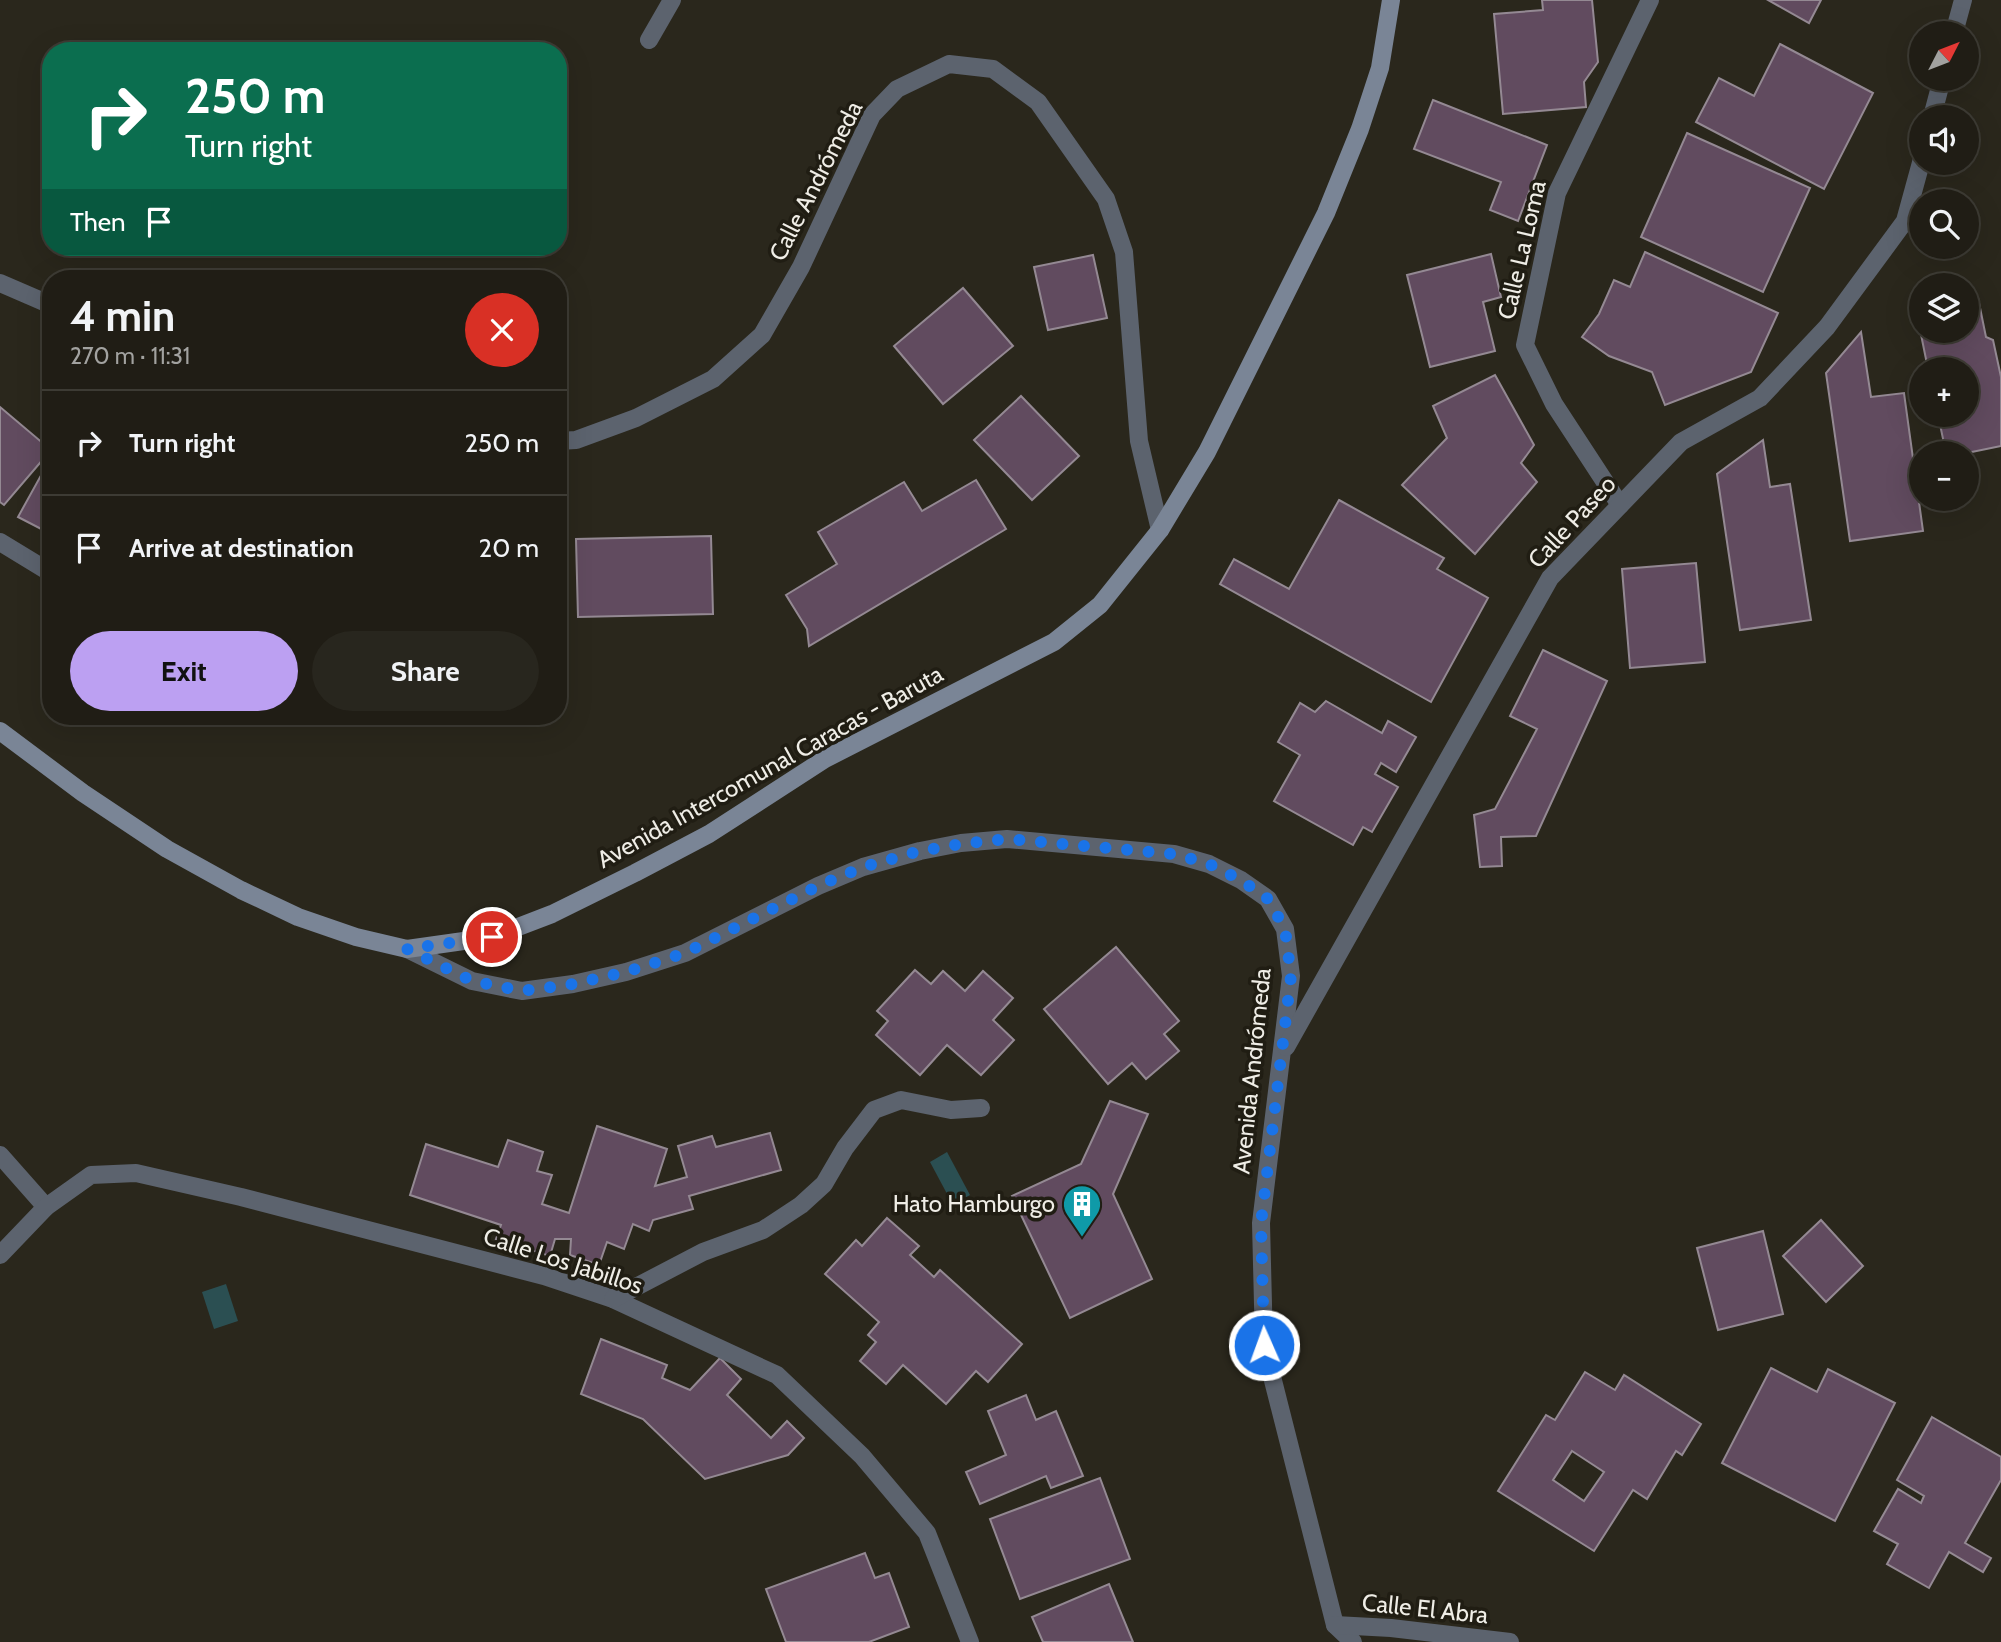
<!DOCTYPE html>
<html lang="en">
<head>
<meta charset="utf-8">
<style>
	:root { --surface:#201d15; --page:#28261e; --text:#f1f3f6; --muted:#a2a2a0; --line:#3d3b34; --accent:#bca0f2 }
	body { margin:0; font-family:Cabin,sans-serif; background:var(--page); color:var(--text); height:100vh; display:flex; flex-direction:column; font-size:26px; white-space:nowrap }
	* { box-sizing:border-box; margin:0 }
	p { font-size:23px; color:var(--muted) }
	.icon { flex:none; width:38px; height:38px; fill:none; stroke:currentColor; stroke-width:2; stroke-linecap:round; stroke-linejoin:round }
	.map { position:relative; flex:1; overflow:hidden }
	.side { position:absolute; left:42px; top:270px; width:525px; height:455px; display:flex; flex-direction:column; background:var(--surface); border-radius:28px; box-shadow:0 7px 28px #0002,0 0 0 2px var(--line) }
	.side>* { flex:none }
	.hud { position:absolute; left:42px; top:42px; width:525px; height:214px; border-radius:28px; box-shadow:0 7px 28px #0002,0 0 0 2px var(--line); background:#0b6e4f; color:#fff; overflow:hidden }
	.needle { width:46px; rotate:48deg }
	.fabs { position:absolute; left:1909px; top:21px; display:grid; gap:14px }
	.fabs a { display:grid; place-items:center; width:70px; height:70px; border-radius:50%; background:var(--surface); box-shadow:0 7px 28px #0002,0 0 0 2px var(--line); font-size:35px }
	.pin { position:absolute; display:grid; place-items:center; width:60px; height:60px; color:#fff; margin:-30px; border:4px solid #fff; border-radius:50%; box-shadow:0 2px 7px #0007 }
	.me { position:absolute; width:77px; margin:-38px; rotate:358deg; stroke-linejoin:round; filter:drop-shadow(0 0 5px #0008) }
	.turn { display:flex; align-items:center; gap:24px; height:147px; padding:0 28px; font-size:32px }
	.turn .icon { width:91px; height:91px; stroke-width:2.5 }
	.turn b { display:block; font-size:49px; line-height:60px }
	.then { display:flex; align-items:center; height:66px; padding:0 28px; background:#0003; gap:14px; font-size:26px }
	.round { display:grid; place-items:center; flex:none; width:74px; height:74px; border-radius:37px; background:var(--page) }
	.summary { display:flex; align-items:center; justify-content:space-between; height:119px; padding:0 28px }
	h1 { font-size:42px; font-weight:800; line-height:52px }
	.action { display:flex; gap:14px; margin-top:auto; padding:14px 28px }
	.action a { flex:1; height:80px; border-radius:42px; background:var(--accent); color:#111; font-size:28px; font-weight:800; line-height:80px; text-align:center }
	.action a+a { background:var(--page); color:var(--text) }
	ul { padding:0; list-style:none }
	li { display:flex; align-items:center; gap:21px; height:105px; padding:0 28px; border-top:2px solid var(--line) }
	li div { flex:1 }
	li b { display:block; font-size:26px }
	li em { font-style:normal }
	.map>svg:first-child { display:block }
</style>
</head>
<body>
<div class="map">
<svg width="2001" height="1642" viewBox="0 0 2001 1642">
	<rect width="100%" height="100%" fill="#2a271c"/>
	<g fill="#2b4f52">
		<path d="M947 1152 970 1195 953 1205 930 1162Z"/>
		<path d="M226 1284 238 1321 214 1329 202 1292Z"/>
	</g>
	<g fill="#614b5f" stroke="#948993" stroke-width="2" fill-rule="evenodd">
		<path d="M1542 0H1592L1598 62 1584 82 1586 107 1503 114 1494 14 1543 10Z"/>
		<path d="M1768 0H1821L1809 23Z"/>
		<path d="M1780 44 1873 93 1824 189 1696 122 1719 78 1754 96Z"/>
		<path d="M1433 100 1547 145 1518 221 1490 210 1501 182 1414 149Z"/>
		<path d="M1687 133 1810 188 1763 292 1641 237Z"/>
		<path d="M1645 252 1778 313 1751 372 1665 405 1652 372 1609 356 1582 337 1599 314 1614 280 1630 287Z"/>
		<path d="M1491 254 1501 297 1483 302 1495 351 1430 367 1407 275Z"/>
		<path d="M1093 255 1107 318 1048 330 1034 267Z"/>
		<path d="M963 288 1013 346 943 404 894 346Z"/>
		<path d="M1922 294V331H1967V300L1978 298 1986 337 1993 340 2001 377V446L1967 453H1946L1938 415H1967V369H1928L1913 295Z"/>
		<path d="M1861 332 1871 397 1904 393 1923 531 1850 541 1826 373Z"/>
		<path d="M1495 375 1534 445 1521 463 1537 482 1475 554 1402 485 1447 438 1433 406Z"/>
		<path d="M1021 396 1079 456 1032 500 974 440Z"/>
		<path d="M0 407 51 450 4 505 0 502Z"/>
		<path d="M1763 440 1770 487 1790 484 1811 620 1740 630 1717 474Z"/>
		<path d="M44 470 51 473V534L18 517Z"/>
		<path d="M976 480 1006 529 809 646 807 629 786 595 837 564 818 532 904 482 922 511Z"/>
		<path d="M1339 500 1444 558 1437 569 1488 598 1431 702 1220 584 1234 559 1289 589Z"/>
		<path d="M711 536 713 614 578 617 576 539Z"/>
		<path d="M1696 563 1705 662 1630 668 1622 569Z"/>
		<path d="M1543 650 1607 681 1536 836 1501 837 1502 866 1480 867 1474 815 1495 809 1537 729 1510 716Z"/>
		<path d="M1326 701 1382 733 1388 721 1416 737 1396 772 1381 763 1375 774 1398 787 1372 832 1363 827 1353 845 1274 801 1300 755 1278 742 1300 703 1315 712Z"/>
		<path d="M1116 947 1179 1021 1164 1034 1179 1051 1146 1079 1132 1063 1108 1084 1044 1009Z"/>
		<path d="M915 970 931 984 943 971 965 991 983 971 1013 998 993 1020 1014 1040 981 1075 947 1045 920 1075 876 1035 888 1021 877 1011Z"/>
		<path d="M1110 1101 1148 1114 1113 1194 1152 1279 1070 1318 1012 1196 1081 1164Z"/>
		<path d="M597 1126 667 1149 655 1186 687 1177 678 1146 712 1136 716 1147 770 1133 781 1170 689 1196 693 1209 653 1220 649 1231 633 1224 624 1249 607 1242 599 1265 570 1255 571 1239H555L550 1256 496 1239 501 1225 410 1195 426 1144 498 1167 508 1140 543 1152 537 1171 552 1175 542 1204 569 1213Z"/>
		<path d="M887 1218 919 1246 910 1255 934 1277 940 1270 1022 1344 988 1382 976 1371 946 1404 903 1365 886 1384 860 1361 876 1342 868 1335 879 1322 825 1274 856 1240 862 1246Z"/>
		<path d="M1821 1220 1863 1266 1826 1302 1783 1256Z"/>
		<path d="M1763 1231 1783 1314 1718 1330 1697 1248Z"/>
		<path d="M601 1339 667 1365 662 1378 690 1390 720 1358 741 1379 727 1395 771 1438 787 1421 804 1438 788 1455 705 1479 643 1419 581 1394Z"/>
		<path d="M1771 1368 1817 1392 1828 1369 1895 1403 1835 1521 1722 1463Z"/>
		<path d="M1585 1372 1615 1390 1624 1375 1701 1424 1682 1455 1676 1451 1647 1499 1633 1490 1594 1551 1498 1491 1546 1415 1555 1420ZM1572 1451 1604 1472 1584 1501 1553 1480Z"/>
		<path d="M1026 1395 1036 1420 1056 1411 1083 1476 1051 1488 1046 1476 980 1504 966 1472 1006 1455 988 1411Z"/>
		<path d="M1932 1417 2001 1457V1480L1965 1543 1991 1558 1983 1572 1949 1552 1929 1588 1887 1564 1898 1544 1874 1531 1898 1489 1921 1503 1924 1496 1897 1480Z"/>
		<path d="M1100 1478 1130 1559 1020 1599 990 1519Z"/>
		<path d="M865 1553 875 1578 889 1573 909 1627 869 1642H786L766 1589Z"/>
		<path d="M1109 1584 1133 1642H1043L1032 1617Z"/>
	</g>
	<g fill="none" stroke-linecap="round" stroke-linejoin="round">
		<g stroke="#5c636e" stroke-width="18">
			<path d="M1954 33 1963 0"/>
			<path d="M649 40 672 0"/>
			<path d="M1932 117 1942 79"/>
			<path d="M0 283 51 305"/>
			<path d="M558 441 576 440 636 418 713 379 762 335 801 267 872 115 897 89 949 64 993 69 1038 102 1106 199 1124 252 1139 441 1160 530"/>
			<path d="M1620 505 1554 404 1525 345 1557 193 1650 0"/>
			<path d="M0 542 51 573"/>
			<path d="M407 949 472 981 522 991 573 984 626 972 685 953 818 886 863 867 920 851 961 843 1007 839 1174 854 1209 864 1241 880 1268 899 1285 929 1291 976 1261 1223 1264 1345 1335 1625 1353 1642"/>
			<path d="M1286 1047 1550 578 1681 442 1760 398 1827 327 1905 221 1922 159"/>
			<path d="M0 1155 46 1207"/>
			<path d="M0 1255 46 1207 91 1175 136 1173 241 1197 544 1276 613 1299 777 1375 862 1456 927 1533 970 1642"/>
			<path d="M613 1299 703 1252 763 1230 801 1205 824 1184 845 1148 874 1110 901 1100 951 1110 981 1108"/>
			<path d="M1335 1625 1391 1628 1510 1642"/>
		</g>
		<path stroke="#7a8596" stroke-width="18" d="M0 731 83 793 167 849 241 890 298 917 356 937 407 949 492 937 552 914 635 873 709 834 825 759 1054 642 1100 605 1160 530 1207 452 1326 213 1360 129 1380 68 1391 0"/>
	</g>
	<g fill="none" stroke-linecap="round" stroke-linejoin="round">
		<path stroke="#1a73e8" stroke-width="12" stroke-dasharray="0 21.6" d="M492 937 407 949 472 981 522 991 573 984 626 972 685 953 818 886 863 867 920 851 961 844 1007 839 1174 854 1209 864 1241 880 1268 899 1285 929 1291 976 1261 1223 1264 1345"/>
	</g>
	<defs>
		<g id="building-pin" transform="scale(2.0125)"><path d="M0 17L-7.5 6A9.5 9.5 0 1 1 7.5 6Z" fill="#0f9aa8" stroke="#201d13"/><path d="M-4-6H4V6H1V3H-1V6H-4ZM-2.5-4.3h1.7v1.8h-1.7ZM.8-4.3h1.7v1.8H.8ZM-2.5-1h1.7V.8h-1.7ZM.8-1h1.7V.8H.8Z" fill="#fff"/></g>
	</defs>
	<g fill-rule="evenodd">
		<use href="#building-pin" x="1082" y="1204"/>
	</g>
	<g text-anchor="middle" stroke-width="7" stroke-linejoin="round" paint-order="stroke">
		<g font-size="24" fill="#efede6" stroke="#201d13">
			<text transform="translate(816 181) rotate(-63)" y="8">Calle Andrómeda</text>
			<text transform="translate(1522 250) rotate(-77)" y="8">Calle La Loma</text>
			<text transform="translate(1572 522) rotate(-47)" y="8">Calle Paseo</text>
			<text transform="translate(770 767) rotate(-29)" y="8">Avenida Intercomunal Caracas - Baruta</text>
			<text transform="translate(1252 1071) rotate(-84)" y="8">Avenida Andrómeda</text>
			<text transform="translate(563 1261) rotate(18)" y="8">Calle Los Jabillos</text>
			<text transform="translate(1425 1609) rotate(6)" y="8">Calle El Abra</text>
		</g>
		<g font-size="24" fill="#efede6" stroke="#201d13" text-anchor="end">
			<text x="1055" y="1212">Hato Hamburgo</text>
		</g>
	</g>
</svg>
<div class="fabs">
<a><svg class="needle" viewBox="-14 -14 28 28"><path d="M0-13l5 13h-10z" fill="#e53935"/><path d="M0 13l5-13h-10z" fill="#a2a2a0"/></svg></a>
<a><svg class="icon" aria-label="sound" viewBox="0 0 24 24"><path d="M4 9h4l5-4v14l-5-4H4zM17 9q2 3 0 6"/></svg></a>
<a><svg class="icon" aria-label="search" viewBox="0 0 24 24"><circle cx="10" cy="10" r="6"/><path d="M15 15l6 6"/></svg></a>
<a><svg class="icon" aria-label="layers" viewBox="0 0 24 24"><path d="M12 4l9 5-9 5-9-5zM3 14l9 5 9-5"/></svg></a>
<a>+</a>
<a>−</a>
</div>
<div class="pin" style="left:492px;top:937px;background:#d93025"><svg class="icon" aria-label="arrive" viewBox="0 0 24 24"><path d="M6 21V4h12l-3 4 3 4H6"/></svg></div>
<svg class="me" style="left:1264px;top:1345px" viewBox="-20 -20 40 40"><circle r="17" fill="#1a73e8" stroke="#fff" stroke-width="3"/><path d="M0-11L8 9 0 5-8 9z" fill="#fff"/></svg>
<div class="hud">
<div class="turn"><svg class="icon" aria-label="right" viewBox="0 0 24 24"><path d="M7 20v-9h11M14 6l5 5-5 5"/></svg><div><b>250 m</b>Turn right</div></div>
<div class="then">Then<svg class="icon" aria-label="arrive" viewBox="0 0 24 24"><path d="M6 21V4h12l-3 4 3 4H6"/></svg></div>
</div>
<section class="side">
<div class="summary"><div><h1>4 min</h1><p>270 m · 11:31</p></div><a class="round" style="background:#d93025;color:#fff"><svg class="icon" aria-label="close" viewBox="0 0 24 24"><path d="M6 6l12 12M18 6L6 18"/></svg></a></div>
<ul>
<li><svg class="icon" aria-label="right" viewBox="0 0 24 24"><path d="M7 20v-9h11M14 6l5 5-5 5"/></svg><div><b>Turn right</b></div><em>250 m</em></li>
<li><svg class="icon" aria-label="arrive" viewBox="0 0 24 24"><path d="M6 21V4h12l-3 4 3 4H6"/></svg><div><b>Arrive at destination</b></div><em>20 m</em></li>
</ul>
<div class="action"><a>Exit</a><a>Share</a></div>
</section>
</div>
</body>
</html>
